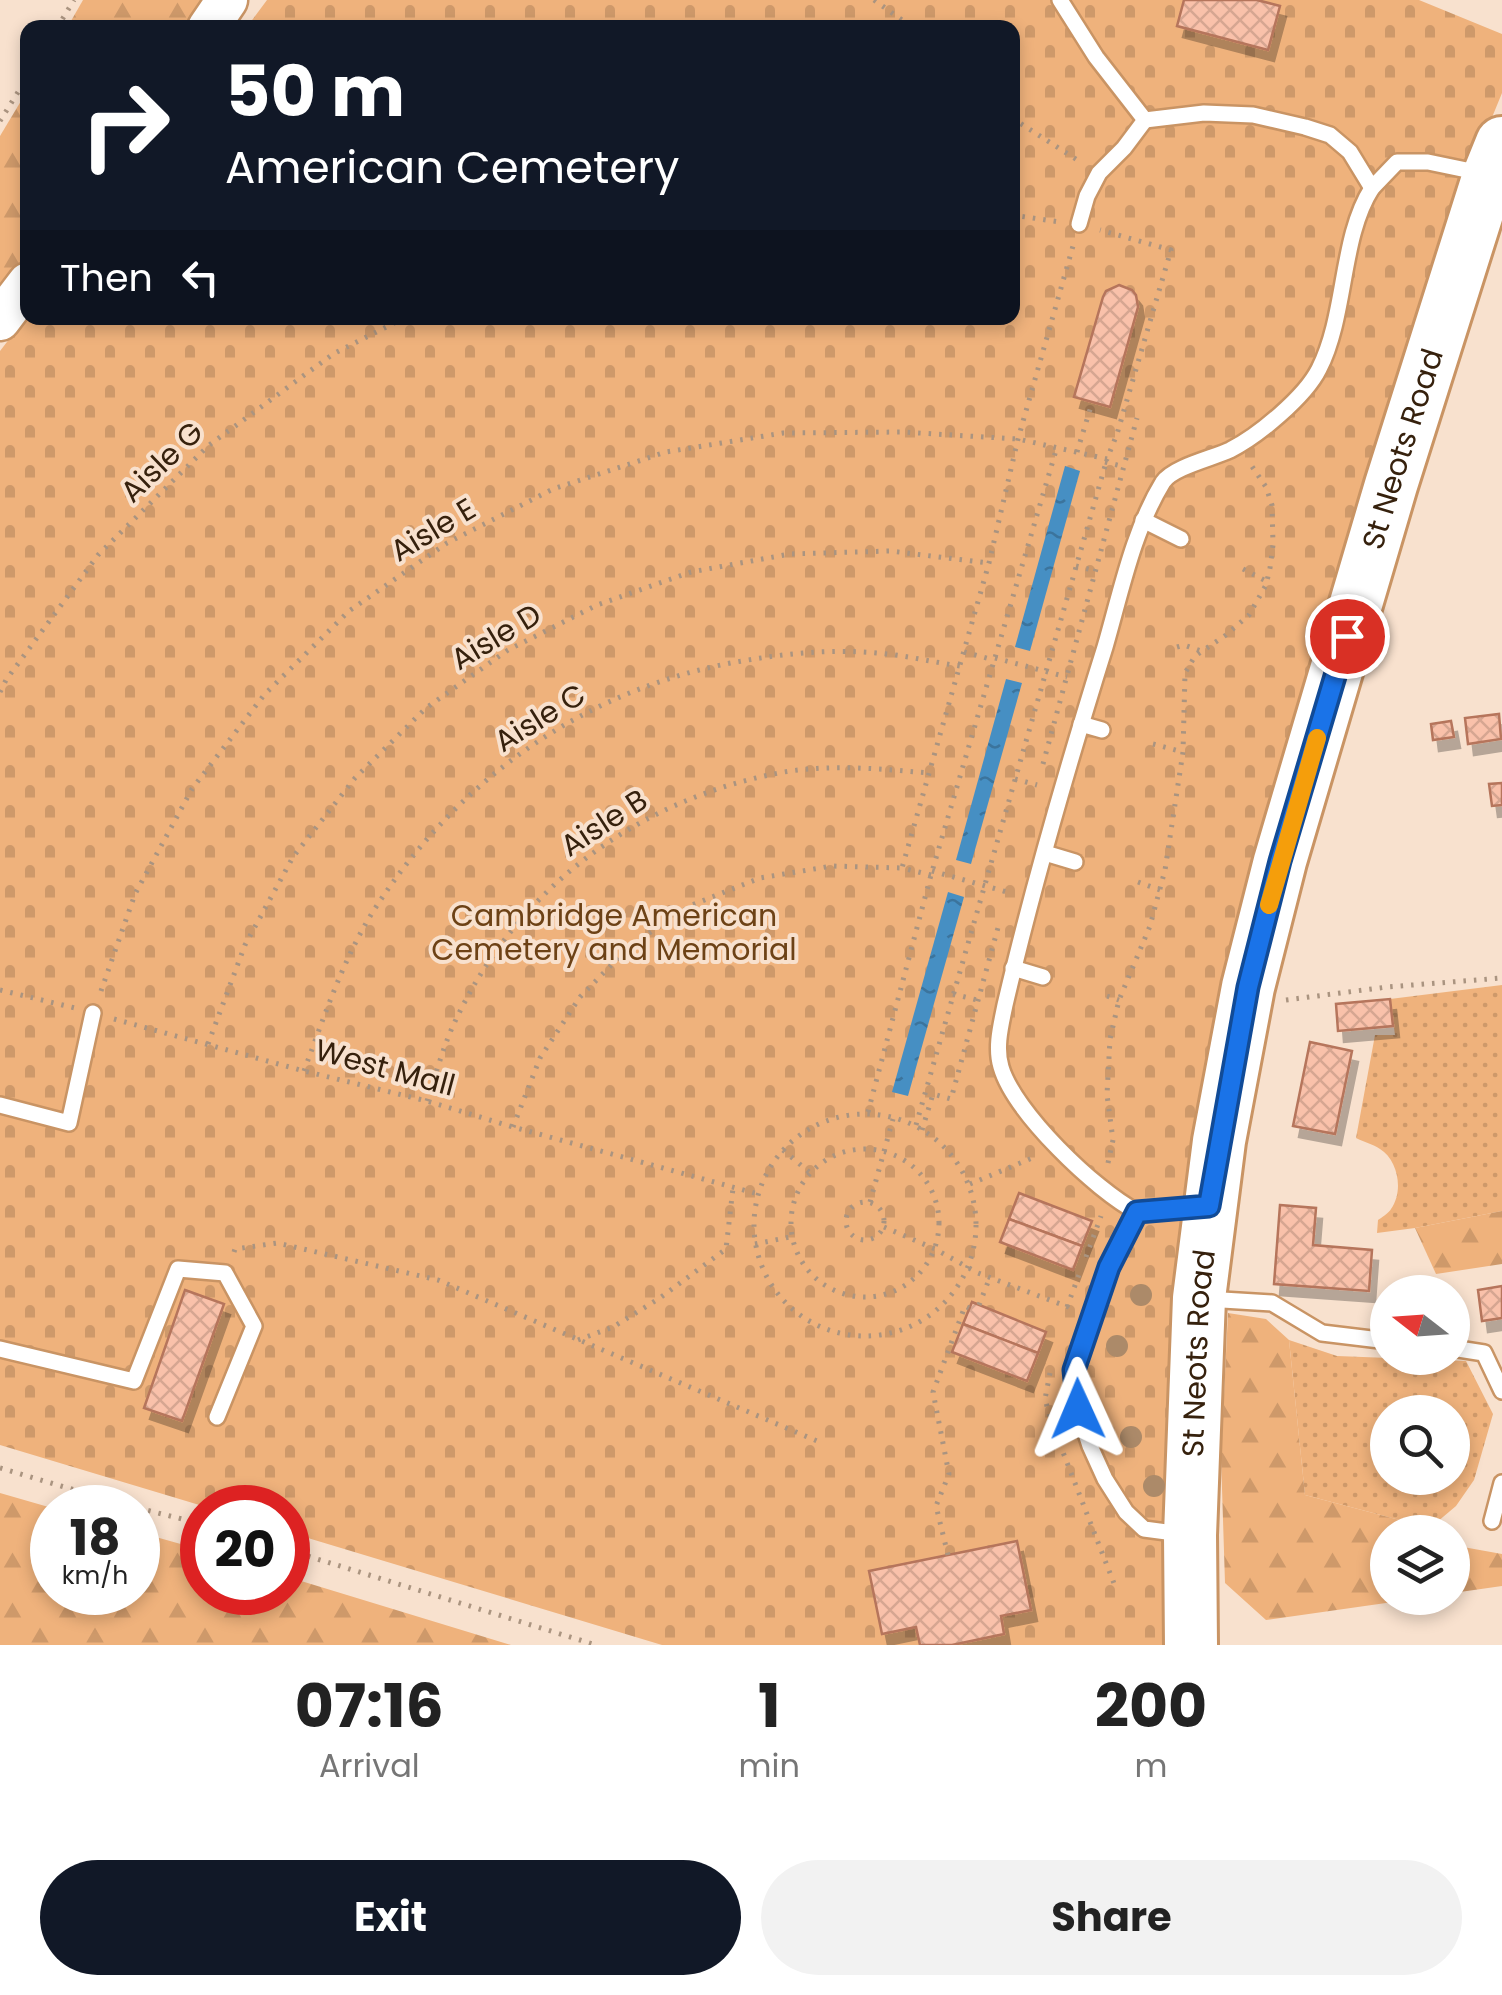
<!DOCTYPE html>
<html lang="en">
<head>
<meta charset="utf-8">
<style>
	:root { --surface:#fff; --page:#f2f2f2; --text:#222; --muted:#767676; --accent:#111827 }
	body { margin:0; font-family:Poppins,sans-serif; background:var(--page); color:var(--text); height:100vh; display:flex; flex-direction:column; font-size:38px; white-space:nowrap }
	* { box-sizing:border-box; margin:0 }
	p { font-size:32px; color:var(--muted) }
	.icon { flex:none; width:55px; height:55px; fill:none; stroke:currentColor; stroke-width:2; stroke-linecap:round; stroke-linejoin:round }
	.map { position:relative; height:1645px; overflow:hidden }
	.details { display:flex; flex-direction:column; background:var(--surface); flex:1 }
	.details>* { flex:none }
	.top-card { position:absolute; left:20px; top:20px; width:1000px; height:305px; border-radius:20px; box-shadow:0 5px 15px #0003; background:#111827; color:#fff; overflow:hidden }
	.needle { width:65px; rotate:287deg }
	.fabs { position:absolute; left:1370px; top:1275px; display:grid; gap:20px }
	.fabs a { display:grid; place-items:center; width:100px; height:100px; border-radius:50%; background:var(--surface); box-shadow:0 5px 15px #0003; font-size:50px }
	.speed { position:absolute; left:30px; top:1485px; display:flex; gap:20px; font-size:50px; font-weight:700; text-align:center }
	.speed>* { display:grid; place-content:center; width:130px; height:130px; border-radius:50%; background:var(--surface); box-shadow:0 5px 15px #0003; line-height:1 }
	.speed small { font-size:25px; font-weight:400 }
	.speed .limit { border:15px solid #d22; background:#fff; color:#111 }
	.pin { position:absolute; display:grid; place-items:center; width:85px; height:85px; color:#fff; margin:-42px; border:5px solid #fff; border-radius:50%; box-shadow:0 2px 10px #0007 }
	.me { position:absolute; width:110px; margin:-55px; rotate:359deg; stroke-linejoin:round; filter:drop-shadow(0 0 8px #0008) }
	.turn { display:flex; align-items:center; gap:35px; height:210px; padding:0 40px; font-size:45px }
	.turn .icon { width:130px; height:130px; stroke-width:2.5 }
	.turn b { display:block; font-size:70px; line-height:85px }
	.then { display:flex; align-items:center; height:95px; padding:0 40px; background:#0003; gap:20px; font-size:38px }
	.eta { display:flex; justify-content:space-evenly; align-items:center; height:170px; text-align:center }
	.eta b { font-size:60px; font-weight:700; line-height:70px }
	.action { display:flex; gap:20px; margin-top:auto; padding:20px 40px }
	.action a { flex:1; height:115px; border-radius:60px; background:var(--accent); color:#fff; font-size:40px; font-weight:700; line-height:115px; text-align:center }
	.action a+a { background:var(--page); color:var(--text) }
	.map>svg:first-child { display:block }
</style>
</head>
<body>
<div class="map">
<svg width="1502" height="1645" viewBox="0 0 1502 1645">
	<defs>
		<pattern id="grass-dots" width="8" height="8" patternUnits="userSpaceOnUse" patternTransform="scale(2.5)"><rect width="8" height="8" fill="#efb27c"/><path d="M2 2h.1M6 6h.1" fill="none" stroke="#ce996a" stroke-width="1.8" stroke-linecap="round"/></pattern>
		<pattern id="forest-firs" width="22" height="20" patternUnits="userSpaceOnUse" patternTransform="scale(2.5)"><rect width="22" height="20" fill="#efb27c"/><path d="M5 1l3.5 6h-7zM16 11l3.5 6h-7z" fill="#ce996a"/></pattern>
		<pattern id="cemetery-stones" width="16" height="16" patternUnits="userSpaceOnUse" patternTransform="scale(2.5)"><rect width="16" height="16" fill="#efb27c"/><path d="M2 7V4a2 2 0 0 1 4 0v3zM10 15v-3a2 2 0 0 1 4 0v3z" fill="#ce996a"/></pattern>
		<pattern id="water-ripples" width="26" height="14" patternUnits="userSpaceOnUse" patternTransform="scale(2.5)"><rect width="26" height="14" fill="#468fc3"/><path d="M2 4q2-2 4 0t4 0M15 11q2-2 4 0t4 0" fill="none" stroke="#3b749d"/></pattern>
		<pattern id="building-cross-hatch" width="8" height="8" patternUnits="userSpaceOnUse" patternTransform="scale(2.5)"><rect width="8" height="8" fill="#f9c1aa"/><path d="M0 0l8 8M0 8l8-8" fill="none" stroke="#d6a691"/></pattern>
		<filter id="shadow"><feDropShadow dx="6" dy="11" stdDeviation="0" flood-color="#0004"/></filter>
	</defs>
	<rect width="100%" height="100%" fill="#f8e1ce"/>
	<g fill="url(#grass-dots)" fill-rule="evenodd">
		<path d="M1502 985V1211L1415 1228 1377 1233 1378 1220C1380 1219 1390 1212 1391 1209 1404 1191 1398 1160 1380 1149 1373 1144 1364 1142 1356 1138L1375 1035H1395L1390 999Z"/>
		<path d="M1289 1340 1337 1356 1466 1361 1493 1414 1474 1480 1456 1506 1430 1528 1305 1495ZM1388 1412H1452V1478H1388Z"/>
	</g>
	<g fill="url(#forest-firs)">
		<path d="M83 0H213L195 27 67 28Z"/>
		<path d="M27 91V267L0 302V136Z"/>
		<path d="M1502 1211V1264L1436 1274 1415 1228Z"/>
		<path d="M1228 1313 1266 1319 1289 1340 1305 1495 1430 1528 1434 1532H1388V1598H1421L1266 1620 1225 1583 1221 1457Z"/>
		<path d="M0 1493 52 1508V1592H138V1532L202 1550V1592H288V1577L511 1645H0Z"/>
		<path d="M1452 1545 1502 1554V1586L1453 1593Z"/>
	</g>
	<path fill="url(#cemetery-stones)" d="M267 0H1419L1502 34V93L1459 198 1287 760 1171 1645H662L288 1532V1508L206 1507 0 1445V351L27 316 28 318H1012V28L247 27Z"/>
	<g fill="url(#water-ripples)">
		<path d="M1065 466 1080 471 1030 651 1015 647Z"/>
		<path d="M1006 679 1022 683 971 864 956 860Z"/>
		<path d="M948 892 964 897 908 1096 892 1092Z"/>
	</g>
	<g fill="url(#building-cross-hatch)" stroke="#b6755b" stroke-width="2.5" filter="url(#shadow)">
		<path d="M1184 0H1257L1280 6 1268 50 1177 26Z"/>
		<path d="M1119 285 1132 290 1136 295 1138 307 1110 407 1074 397 1103 297 1106 291Z"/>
		<path d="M1499 714 1501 739 1468 744 1465 718Z"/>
		<path d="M1451 721 1454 737 1433 740 1431 724Z"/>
		<path d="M1502 783V805L1492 806 1489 784Z"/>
		<path d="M1390 999 1393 1026 1338 1031 1336 1004Z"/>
		<path d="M1310 1042 1352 1051 1335 1134 1293 1126Z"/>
		<path d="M1019 1193 1092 1221 1082 1246 1009 1219Z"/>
		<path d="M1280 1205 1316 1208 1313 1245 1372 1250 1369 1291 1274 1284Z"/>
		<path d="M1009 1219 1082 1246 1073 1270 1000 1242Z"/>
		<path d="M1502 1286V1318L1482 1321 1478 1290Z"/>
		<path d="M185 1290 224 1304 182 1421 144 1408Z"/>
		<path d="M972 1302 1046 1332 1038 1353 963 1324Z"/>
		<path d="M963 1324 1038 1353 1027 1381 952 1352Z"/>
		<path d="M1017 1541 1031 1610 1001 1616 1004 1634 952 1645H920L916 1627 882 1634 869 1571Z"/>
	</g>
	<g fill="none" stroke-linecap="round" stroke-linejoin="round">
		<g stroke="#c99464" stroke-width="20">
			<g id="service">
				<path d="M1060 0 1096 57 1145 120 1204 113 1253 115 1305 127 1330 135 1350 152 1372 188 1397 162H1428L1481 173"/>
				<path d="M1079 224 1087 196 1099 173 1124 148 1145 120"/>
				<path d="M1143 520 1181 539"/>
				<path d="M1081 724 1102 730"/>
				<path d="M1045 853 1075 862"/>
				<path d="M1013 968 1043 977"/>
				<path d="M0 1105 69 1123 93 1013"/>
				<path d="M1137 1212C1095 1190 1014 1112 1001 1067 995 1047 1001 1025 1005 1005 1033 885 1068 765 1105 647 1121 592 1133 531 1163 482 1173 467 1213 458 1230 450 1258 436 1305 397 1319 369 1347 314 1340 238 1372 188"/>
				<path d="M1206 1299 1272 1303 1322 1333 1388 1341"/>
				<path d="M1452 1348 1484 1353 1502 1391"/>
				<path d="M0 1349 134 1381 178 1269 225 1273 254 1326 217 1417"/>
				<path d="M1492 1521 1502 1483"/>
				<path d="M1182 1534 1144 1529 1126 1512 1105 1479 1090 1446 1078 1409 1074 1370 1109 1267 1137 1212 1203 1207"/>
			</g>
		</g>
		<g stroke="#c99464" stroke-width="45">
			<g id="tertiary">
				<path d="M208 28 227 0"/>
				<path d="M0 320 28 283"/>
			</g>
		</g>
		<g stroke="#c99464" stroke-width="58">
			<g id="trunk">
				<path id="s1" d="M1191 1645 1190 1535 1199 1298 1219 1141 1248 987 1280 861 1391 485 1489 175 1502 143"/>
			</g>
		</g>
		<g stroke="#aa9480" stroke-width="5" stroke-dasharray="2.5 8" stroke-linecap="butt">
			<path d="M874 0 913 28"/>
			<path d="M57 28 74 0"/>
			<path d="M1012 118 1082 163"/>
			<path d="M0 121 28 76"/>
			<path d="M1012 215 1060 222"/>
			<path d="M1077 452 1092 403"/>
			<path d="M1105 462 1125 467"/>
			<path d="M1076 566 1096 571"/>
			<path d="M1243 569 1266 581"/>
			<path d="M1177 647 1184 645 1201 651"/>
			<path d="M964 652 994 660"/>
			<path d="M995 658 1067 677"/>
			<path d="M0 692 6 680 98 555 208 446 333 354 404 318"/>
			<path d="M1153 744 1183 752"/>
			<path d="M1043 764 1137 418"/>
			<path d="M1015 779 1037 785"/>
			<path d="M932 871 1007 892"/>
			<path d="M931 875 902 868 989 563 1018 439 1073 246"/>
			<path d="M1138 882 1160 890"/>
			<path d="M0 990 75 1008"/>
			<path d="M101 991 135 894 192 789 264 695 349 611 447 543 553 489 666 452 783 433 902 432 1018 439 1107 459 1117 434 1171 250 1100 230"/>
			<path d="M953 994 977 1000"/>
			<path d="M1107 996 1119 1000"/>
			<path d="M1286 1000 1387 987 1502 978"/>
			<path d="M114 1019 304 1071 427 1101 513 1127 758 1194"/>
			<path d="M208 1044 245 945 293 857 355 778 426 708 508 650 597 605 691 572 790 554 890 551 989 563"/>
			<path d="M304 1071C324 1017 343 959 374 910 460 776 590 685 748 660 790 653 834 649 877 653 904 655 932 662 960 666"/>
			<path d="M427 1101C435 1077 442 1051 452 1028 514 890 636 799 784 772 832 764 881 769 929 773"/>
			<path d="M868 1112 931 875 1057 447"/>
			<circle cx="865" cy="1225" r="111"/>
			<path d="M916 1125 1107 459"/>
			<path d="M513 1127 540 1058 580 997 631 945 692 905 760 878 832 866 902 868"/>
			<path d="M922 1130 933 1094 951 1099 999 924"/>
			<circle cx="865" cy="1223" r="74"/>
			<path d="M783 1150 809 1172"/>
			<path d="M1108 1163 1113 1140 1107 1095 1110 1039 1119 1000 1150 926 1165 870 1183 752 1185 673 1195 656 1226 635 1249 615 1266 585 1270 568 1273 545 1272 505 1266 487 1249 462"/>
			<path d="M970 1184 1037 1156"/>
			<circle cx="865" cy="1221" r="19"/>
			<path d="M870 1202 893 1119"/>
			<path d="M884 1227 935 1249 978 1273 1071 1308"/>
			<path d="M755 1244 790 1237"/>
			<path d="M234 1252 235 1249 277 1243 438 1280 817 1441"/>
			<path d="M1086 1257 1101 1216"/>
			<path d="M979 1305 990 1277"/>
			<path d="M1067 1307 1080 1272"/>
			<path d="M578 1340 613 1327 660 1298 726 1249 733 1188"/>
			<path d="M1050 1373 1045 1399 1052 1424 1115 1586"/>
			<path d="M0 1468 136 1508"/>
			<path d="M138 1508 202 1524"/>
			<path d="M288 1550 596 1645"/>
			<path d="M948 1555 936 1506 949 1474 933 1392 965 1306 969 1308"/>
		</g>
		<use href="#service" stroke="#fff" stroke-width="15"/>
		<use href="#tertiary" stroke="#fff" stroke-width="40"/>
		<use href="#trunk" stroke="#fff" stroke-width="52"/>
	</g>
	<g fill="#ac8a69">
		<circle cx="1141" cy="1295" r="11"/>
		<circle cx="1117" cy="1346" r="11"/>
		<circle cx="1131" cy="1437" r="11"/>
		<circle cx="1154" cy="1486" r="11"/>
	</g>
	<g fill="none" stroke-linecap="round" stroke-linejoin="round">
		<g stroke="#114b97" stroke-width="25">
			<path id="route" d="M1078 1409 1074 1370 1109 1267 1137 1212 1209 1206 1248 987 1280 861 1347 636"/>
		</g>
		<use href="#route" stroke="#1a73e8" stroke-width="18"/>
		<path stroke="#f59e0b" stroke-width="18" d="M1269 905 1317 738"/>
	</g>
	<g text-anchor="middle" stroke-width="8" stroke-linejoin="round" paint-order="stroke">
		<g font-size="30" fill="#36210d" stroke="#f8e1ce">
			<text dy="10" stroke="none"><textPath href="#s1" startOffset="1222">St Neots Road</textPath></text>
			<text transform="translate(162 462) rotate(-44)" y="10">Aisle G</text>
			<text transform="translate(433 530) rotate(-31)" y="10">Aisle E</text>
			<text transform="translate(496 637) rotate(-31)" y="10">Aisle D</text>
			<text transform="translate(540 718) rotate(-32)" y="10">Aisle C</text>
			<text transform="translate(604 823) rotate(-33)" y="10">Aisle B</text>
			<text transform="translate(385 1068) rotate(15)" y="10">West Mall</text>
			<text dy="10" stroke="none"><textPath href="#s1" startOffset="292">St Neots Road</textPath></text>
		</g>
		<g font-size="30" fill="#6d4216" stroke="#f8e1ce">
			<text x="614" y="926">Cambridge American<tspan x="614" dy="34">Cemetery and Memorial</tspan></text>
		</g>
	</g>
</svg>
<div class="fabs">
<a><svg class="needle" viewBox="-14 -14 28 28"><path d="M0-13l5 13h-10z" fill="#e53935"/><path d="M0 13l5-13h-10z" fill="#767676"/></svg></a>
<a><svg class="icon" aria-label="search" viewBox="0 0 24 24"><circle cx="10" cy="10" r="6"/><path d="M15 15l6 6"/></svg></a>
<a><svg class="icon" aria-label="layers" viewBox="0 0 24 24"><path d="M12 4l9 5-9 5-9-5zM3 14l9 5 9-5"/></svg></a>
</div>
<div class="speed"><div>18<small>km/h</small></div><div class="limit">20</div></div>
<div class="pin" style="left:1347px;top:636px;background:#d93025"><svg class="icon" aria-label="arrive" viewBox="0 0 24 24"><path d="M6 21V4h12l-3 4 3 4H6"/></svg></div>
<svg class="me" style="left:1078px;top:1409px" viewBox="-20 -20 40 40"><path d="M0-17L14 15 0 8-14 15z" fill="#1a73e8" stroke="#fff" stroke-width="4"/></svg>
<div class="top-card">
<div class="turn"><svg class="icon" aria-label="right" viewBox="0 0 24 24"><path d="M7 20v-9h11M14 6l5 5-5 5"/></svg><div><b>50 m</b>American Cemetery</div></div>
<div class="then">Then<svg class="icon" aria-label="left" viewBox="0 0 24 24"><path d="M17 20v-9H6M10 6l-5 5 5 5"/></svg></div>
</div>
</div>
<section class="details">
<div class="eta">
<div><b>07:16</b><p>Arrival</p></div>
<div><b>1</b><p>min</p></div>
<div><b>200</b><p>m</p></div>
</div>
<div class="action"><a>Exit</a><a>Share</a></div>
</section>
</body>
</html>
